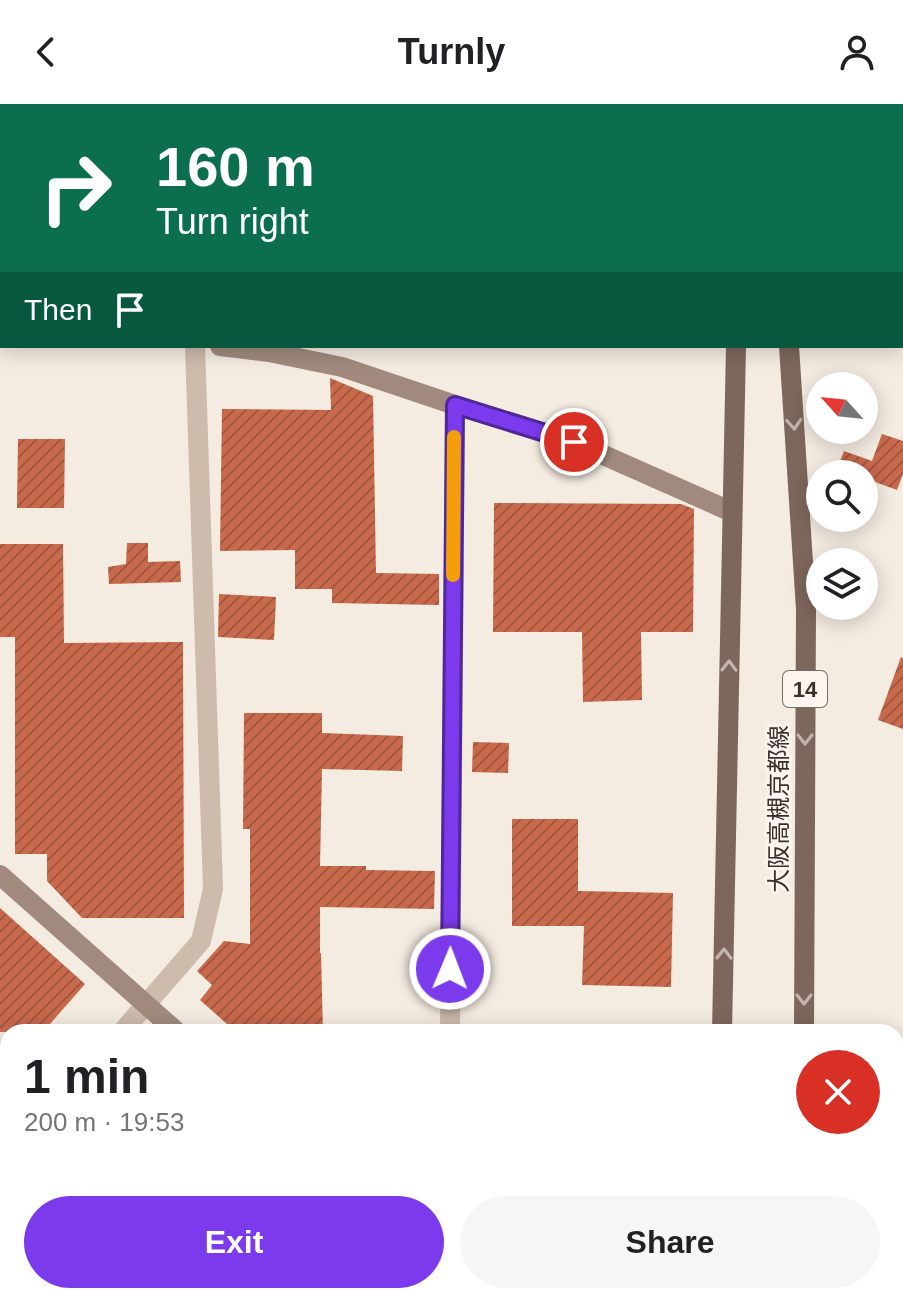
<!DOCTYPE html>
<html lang="en">
<head>
<meta charset="utf-8">
<style>
	:root { --surface:#fff; --page:#f6f6f6; --text:#202124; --muted:#757577; --accent:#7c3aed }
	body { margin:0; font-family:Helvetica,"Noto Sans JP",sans-serif; background:var(--page); color:var(--text); height:100vh; display:flex; flex-direction:column; font-size:30px; white-space:nowrap }
	* { box-sizing:border-box; margin:0 }
	p { font-size:26px; color:var(--muted) }
	.icon { flex:none; width:44px; height:44px; fill:none; stroke:currentColor; stroke-width:2; stroke-linecap:round; stroke-linejoin:round }
	.map { position:relative; flex:1; overflow:hidden }
	.side { position:absolute; left:0px; top:920px; width:904px; height:280px; display:flex; flex-direction:column; background:var(--surface); border-radius:24px 24px 0 0; box-shadow:0 4px 20px #0003 }
	.side>* { flex:none }
	.top-card { position:absolute; left:0px; top:0px; width:904px; height:244px; box-shadow:0 4px 20px #0003; background:#0b6e4f; color:#fff; overflow:hidden }
	.needle { width:52px; rotate:297deg }
	.buttons { position:absolute; left:806px; top:268px; display:grid; gap:16px }
	.buttons a { display:grid; place-items:center; width:72px; height:72px; border-radius:50%; background:var(--surface); box-shadow:0 4px 20px #0003; font-size:40px }
	.pin { position:absolute; display:grid; place-items:center; width:68px; height:68px; color:#fff; margin:-34px; border:4px solid #fff; border-radius:50%; box-shadow:0 2px 8px #0007 }
	.me { position:absolute; width:88px; margin:-44px; rotate:1deg; stroke-linejoin:round; filter:drop-shadow(0 0 6px #0008) }
	.turn { display:flex; align-items:center; gap:28px; height:168px; padding:0 24px; font-size:36px }
	.turn .icon { width:104px; height:104px; stroke-width:2.5 }
	.turn b { display:block; font-size:56px; line-height:68px }
	.then { display:flex; align-items:center; height:76px; padding:0 24px; background:#0003; gap:16px; font-size:30px }
	.round { display:grid; place-items:center; flex:none; width:84px; height:84px; border-radius:42px; background:var(--page) }
	.headline { display:flex; align-items:center; justify-content:space-between; height:136px; padding:0 24px }
	h1 { font-size:48px; font-weight:700; line-height:60px }
	.primary-button { display:flex; gap:16px; margin-top:auto; padding:16px 24px }
	.primary-button a { flex:1; height:92px; border-radius:48px; background:var(--accent); color:#fff; font-size:32px; font-weight:700; line-height:92px; text-align:center }
	.primary-button a+a { background:var(--page); color:var(--text) }
	header { display:flex; justify-content:space-between; align-items:center; height:104px; padding:0 24px; background:var(--surface); font-size:36px; font-weight:700 }
	.map>svg:first-child { display:block }
</style>
</head>
<body>
<header><svg class="icon" aria-label="back" viewBox="0 0 24 24"><path d="M15 5l-7 7 7 7"/></svg>Turnly<svg class="icon" aria-label="person" viewBox="0 0 24 24"><circle cx="12" cy="8" r="4"/><path d="M4 21q1-7 8-7t8 7"/></svg></header>
<div class="map">
<svg width="903" height="1200" viewBox="0 0 903 1200">
	<defs>
		<pattern id="building-hatch" width="6" height="6" patternUnits="userSpaceOnUse" patternTransform="scale(2)"><rect width="6" height="6" fill="#c8694b"/><path d="M-1 1l2-2M0 6l6-6M5 7l2-2" fill="none" stroke="#a4573f"/></pattern>
	</defs>
	<rect width="100%" height="100%" fill="#f4ebe1"/>
	<g fill="url(#building-hatch)">
		<path d="M330 274 373 292 376 469 439 470V501L332 499V485H295V446L220 447 222 305 331 306Z"/>
		<path d="M882 330 903 337V370L897 386 864 374V370H851L837 365 844 347 872 357Z"/>
		<path d="M18 335H65L64 404H17Z"/>
		<path d="M494 399 681 400 694 405 693 528H641L642 596 583 598 582 528H493Z"/>
		<path d="M127 439H148V458L180 457 181 478 109 480 108 463 126 460Z"/>
		<path d="M0 440H63L64 539 183 538 184 814H82L47 777V750H15V533H0Z"/>
		<path d="M219 490 276 493 274 536 218 533Z"/>
		<path d="M901 553 903 554V625L878 616Z"/>
		<path d="M244 609H322V629L403 632 402 667 322 665 320 762H366V766L435 767 434 805 320 803V849H321L323 928H236L200 896 212 881 197 867 224 837 250 840V725H243Z"/>
		<path d="M473 638 509 639 508 669 472 668Z"/>
		<path d="M512 715H578V787L673 789 671 883 582 881 584 822H512Z"/>
		<path d="M0 804 85 880 43 928H0Z"/>
	</g>
	<g fill="none" stroke-linecap="round" stroke-linejoin="round">
		<g stroke="#cdbbac" stroke-width="20">
			<path d="M902 200 903 201"/>
			<path d="M122 928 201 837 213 785 195 242"/>
			<path d="M450 928 455 301"/>
			<path d="M0 1069 8 1060"/>
		</g>
		<g stroke="#a18a7d" stroke-width="20">
			<path d="M0 217H2"/>
			<path d="M220 242 269 248 342 263 455 301 574 338 732 408"/>
			<path d="M0 771 177 928"/>
			<path d="M508 1192 529 1200"/>
		</g>
		<g stroke="#7d675c" stroke-width="20">
			<path d="M725 0V2"/>
			<path d="M769 0V2"/>
			<path d="M789 242 806 505 804 928"/>
			<path d="M722 928 736 242"/>
			<path d="M0 1097 8 1104"/>
			<path d="M105 1192 114 1200"/>
			<path d="M717 1200V1192"/>
			<path d="M803 1200V1192"/>
		</g>
		<g stroke="#5c4a42" stroke-width="24">
			<path d="M0 1158 8 1166"/>
			<path d="M36 1192 45 1200"/>
		</g>
		<g stroke="#3b302b" stroke-width="6" stroke-dasharray="2 6" stroke-linecap="butt">
			<path d="M0 1128 8 1135"/>
			<path d="M0 1145 8 1152"/>
			<path d="M51 1192 59 1200"/>
			<path d="M69 1192 78 1200"/>
		</g>
	</g>
	<defs><path id="oneway-chevron" d="M-2-3.5L2.5 0L-2 3.5" fill="none" stroke-width="1.6" stroke-linecap="round" stroke-linejoin="round" transform="scale(2)"/></defs>
	<g stroke="#c2b5ac">
		<use href="#oneway-chevron" transform="translate(794 320) rotate(86)"/>
		<use href="#oneway-chevron" transform="translate(729 562) rotate(-89)"/>
		<use href="#oneway-chevron" transform="translate(805 635) rotate(90)"/>
		<use href="#oneway-chevron" transform="translate(724 850) rotate(-89)"/>
		<use href="#oneway-chevron" transform="translate(804 895) rotate(90)"/>
	</g>
	<g fill="none" stroke-linecap="round" stroke-linejoin="round">
		<g stroke="#51269a" stroke-width="20">
			<path id="route" d="M450 865 455 301 574 338"/>
		</g>
		<use href="#route" stroke="#7c3aed" stroke-width="14"/>
		<path stroke="#f59e0b" stroke-width="14" d="M453 471 454 333"/>
	</g>
	<g text-anchor="middle" stroke-width="6" stroke-linejoin="round" paint-order="stroke">
		<rect fill="#fbf5ee" stroke="#756b66" stroke-width="2" x="783" y="567" width="44" height="36" rx="6"/>
		<g font-size="22" font-weight="bold" fill="#3b302b">
			<text x="805" y="593">14</text>
		</g>
		<g font-size="24" fill="#3b302b" stroke="#fbf5ee">
			<text transform="translate(779 705) rotate(-90)" y="8">大阪高槻京都線</text>
		</g>
	</g>
</svg>
<div class="buttons">
<a><svg class="needle" viewBox="-14 -14 28 28"><path d="M0-13l5 13h-10z" fill="#e53935"/><path d="M0 13l5-13h-10z" fill="#757577"/></svg></a>
<a><svg class="icon" aria-label="search" viewBox="0 0 24 24"><circle cx="10" cy="10" r="6"/><path d="M15 15l6 6"/></svg></a>
<a><svg class="icon" aria-label="layers" viewBox="0 0 24 24"><path d="M12 4l9 5-9 5-9-5zM3 14l9 5 9-5"/></svg></a>
</div>
<div class="pin" style="left:574px;top:338px;background:#d93025"><svg class="icon" aria-label="arrive" viewBox="0 0 24 24"><path d="M6 21V4h12l-3 4 3 4H6"/></svg></div>
<svg class="me" style="left:450px;top:865px" viewBox="-20 -20 40 40"><circle r="17" fill="#7c3aed" stroke="#fff" stroke-width="3"/><path d="M0-11L8 9 0 5-8 9z" fill="#fff"/></svg>
<div class="top-card">
<div class="turn"><svg class="icon" aria-label="right" viewBox="0 0 24 24"><path d="M7 20v-9h11M14 6l5 5-5 5"/></svg><div><b>160 m</b>Turn right</div></div>
<div class="then">Then<svg class="icon" aria-label="arrive" viewBox="0 0 24 24"><path d="M6 21V4h12l-3 4 3 4H6"/></svg></div>
</div>
<section class="side">
<div class="headline"><div><h1>1 min</h1><p>200 m · 19:53</p></div><a class="round" style="background:#d93025;color:#fff"><svg class="icon" aria-label="close" viewBox="0 0 24 24"><path d="M6 6l12 12M18 6L6 18"/></svg></a></div>
<div class="primary-button"><a>Exit</a><a>Share</a></div>
</section>
</div>
</body>
</html>
